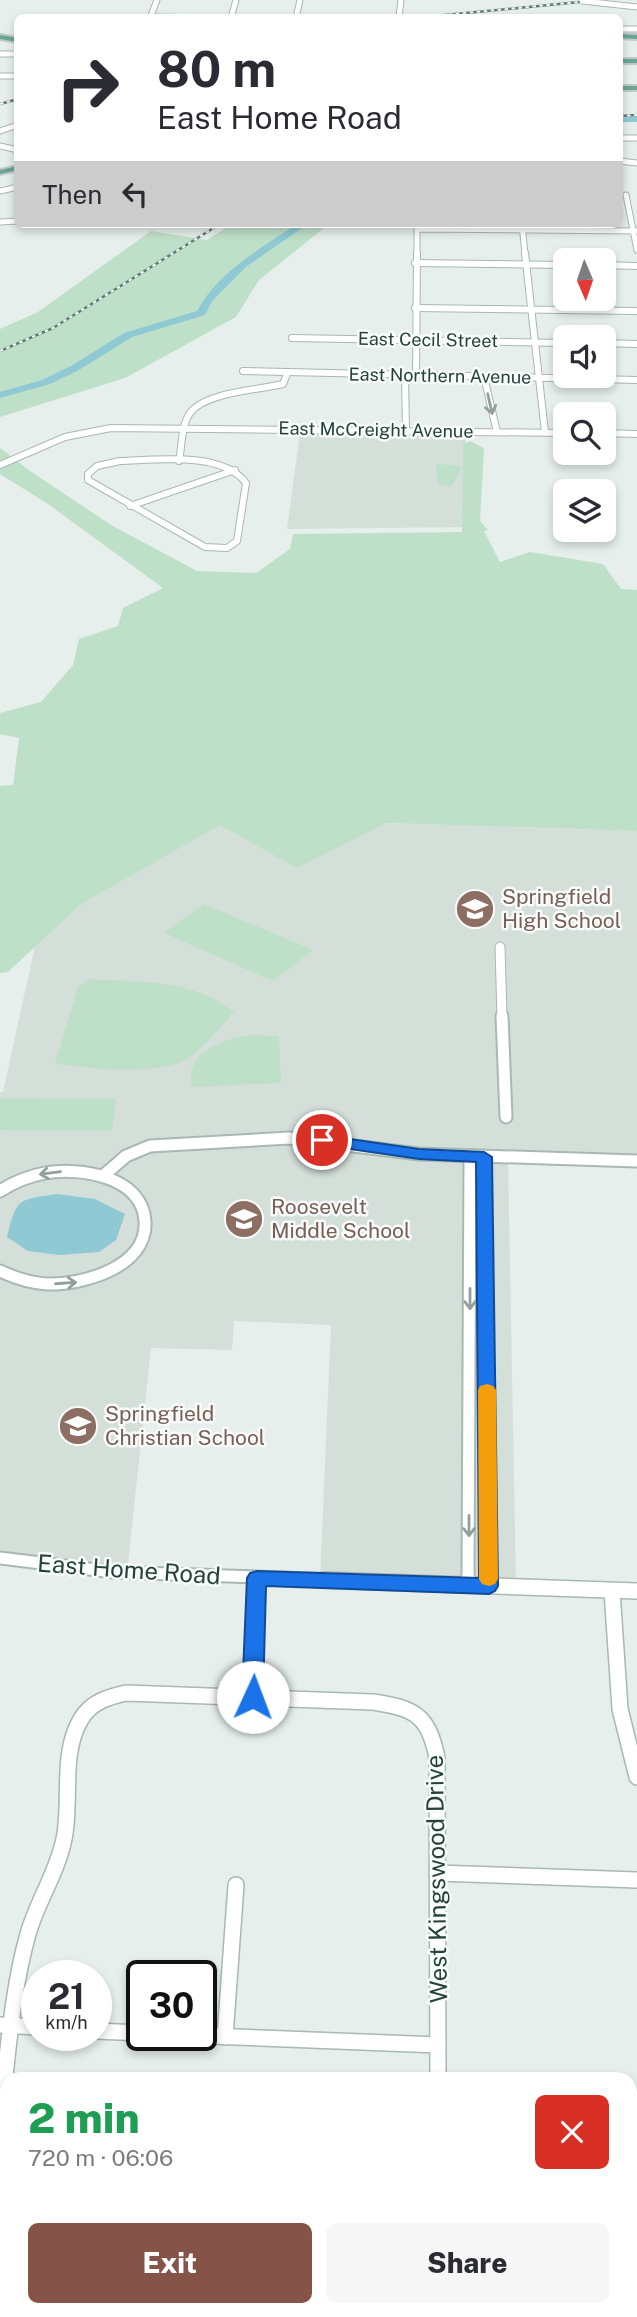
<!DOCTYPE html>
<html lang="en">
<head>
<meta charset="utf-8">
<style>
	:root { --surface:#fff; --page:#f7f7f7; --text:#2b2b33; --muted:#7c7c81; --accent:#855347 }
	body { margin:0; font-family:"Public Sans",sans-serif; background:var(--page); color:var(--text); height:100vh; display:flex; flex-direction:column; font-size:26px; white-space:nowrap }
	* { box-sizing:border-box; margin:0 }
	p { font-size:23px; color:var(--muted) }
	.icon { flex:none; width:38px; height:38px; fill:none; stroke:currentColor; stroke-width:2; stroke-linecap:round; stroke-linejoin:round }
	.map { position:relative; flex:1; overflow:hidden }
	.drawer { position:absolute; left:0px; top:2072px; width:637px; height:245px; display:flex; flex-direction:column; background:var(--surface); border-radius:21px 21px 0 0; box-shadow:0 4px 10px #0003 }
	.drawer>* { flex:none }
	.banner { position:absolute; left:14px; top:14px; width:609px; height:214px; border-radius:10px; box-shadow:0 4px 10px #0003; background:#fff; color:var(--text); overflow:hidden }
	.needle { width:46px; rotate:178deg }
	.controls { position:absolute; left:553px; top:248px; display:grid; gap:14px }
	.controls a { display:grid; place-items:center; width:63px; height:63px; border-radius:10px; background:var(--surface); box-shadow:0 4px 10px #0003; font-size:35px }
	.speed { position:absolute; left:21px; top:1960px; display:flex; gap:14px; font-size:35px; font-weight:700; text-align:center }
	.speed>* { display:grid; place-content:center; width:91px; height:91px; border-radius:50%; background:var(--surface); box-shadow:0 4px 10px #0003; line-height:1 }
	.speed small { font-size:18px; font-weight:400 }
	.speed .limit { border:4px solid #111; border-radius:10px; background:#fff; color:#111 }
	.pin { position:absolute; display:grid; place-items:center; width:60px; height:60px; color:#fff; margin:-30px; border:4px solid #fff; border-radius:50%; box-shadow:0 2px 7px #0007 }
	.me { position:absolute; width:77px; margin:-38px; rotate:2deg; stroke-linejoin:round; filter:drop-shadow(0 0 5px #0008) }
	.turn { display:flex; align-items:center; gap:24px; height:147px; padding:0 28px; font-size:32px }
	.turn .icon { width:91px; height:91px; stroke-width:2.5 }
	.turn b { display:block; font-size:49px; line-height:60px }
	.then { display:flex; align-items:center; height:66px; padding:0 28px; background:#0003; gap:14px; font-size:26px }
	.round { display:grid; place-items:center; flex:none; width:74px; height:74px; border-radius:10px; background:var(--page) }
	.headline { display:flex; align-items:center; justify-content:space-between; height:119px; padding:0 28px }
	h1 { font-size:42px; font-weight:800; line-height:52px; color:#1e9e55 }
	.action { display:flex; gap:14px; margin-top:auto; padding:14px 28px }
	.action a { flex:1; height:80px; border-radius:10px; background:var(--accent); color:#fff; font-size:28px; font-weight:800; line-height:80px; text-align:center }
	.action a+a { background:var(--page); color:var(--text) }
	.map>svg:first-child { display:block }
</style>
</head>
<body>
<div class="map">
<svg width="637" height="2317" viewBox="0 0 637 2317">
	<rect width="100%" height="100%" fill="#e6efeb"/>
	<g fill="#d4dfda">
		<path d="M300 433 466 436V527L287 529Z"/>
		<path d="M64 813 637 831V1161L508 1159 516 1587 320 1580 331 1325 234 1321 232 1350 151 1348 127 1573 0 1558V1092H3Z"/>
	</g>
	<g fill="#bfe0c8">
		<path d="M232 224H329L259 280 236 317 125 378 0 417V329L38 312 151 231 207 240Z"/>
		<path d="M470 441 484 448 480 521 488 530 484 531 500 562 530 552 603 564 621 589 637 590V831L387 823 297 868 220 825 81 904 8 972 0 973V786L13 785 19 738 0 734V713L41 702 73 665 79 639 118 626 123 608 163 588 48 504 0 474V448L30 471 111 525 197 571 256 573 290 549 293 534 462 532 463 444Z"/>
		<path d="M436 464 462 466 452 486 438 485Z"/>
		<path d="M204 904 313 950 273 981 164 933Z"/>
		<path d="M90 979C139 982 194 979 234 1012 222 1026 196 1057 179 1063 144 1075 90 1069 55 1063L78 987Z"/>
		<path d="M251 1035 279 1036 281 1083 192 1087C183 1052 223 1039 251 1035Z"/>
		<path d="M0 1098 116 1099 112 1131 0 1130Z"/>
	</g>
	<path fill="#8ec9d4" d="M57 1194 95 1199 125 1214 116 1240 99 1252 59 1255 28 1251 7 1237C17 1197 18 1200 57 1194Z"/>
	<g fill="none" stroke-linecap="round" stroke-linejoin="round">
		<g fill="#8ec9d4" fill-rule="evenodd">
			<path d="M637 116V122H620V118Z"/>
			<path d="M297 224H308L247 266 212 301 205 315 132 337 79 370 50 384 0 398V392L42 380 71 366 124 333 197 311C218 272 261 248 297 224Z"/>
		</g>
		<g stroke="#a8b8b2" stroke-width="7">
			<g id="minor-far4">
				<path d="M601 3 637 7"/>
				<path d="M150 17 206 18"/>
				<path d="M399 17 401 0"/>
				<path d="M150 18 157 0"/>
				<path d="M231 18 236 0"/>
				<path d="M296 18 300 0"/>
				<path d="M620 29H637"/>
				<path d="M0 54H18"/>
				<path d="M0 76H18"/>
				<path d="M0 131 18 125"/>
				<path d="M620 138H637"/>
				<path d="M0 146 18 150"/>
				<path d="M620 161 637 163"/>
				<path d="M0 191 18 187"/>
				<path d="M626 195 637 250"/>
				<path d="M0 222 18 221"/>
				<path d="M522 224 525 254"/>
				<path d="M417 254V229L637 231"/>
			</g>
		</g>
		<g stroke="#a8b8b2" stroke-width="8">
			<g id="minor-far3">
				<path d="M525 253 545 432"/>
				<path d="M415 263 565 265"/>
				<path d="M604 265 637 266"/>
				<path d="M415 308 637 311"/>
				<path d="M292 338 565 343"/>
				<path d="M604 343 637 344"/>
				<path d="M243 371 637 380"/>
				<path d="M405 376 406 430"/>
				<path d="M416 376 417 253"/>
				<path d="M484 377 497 432"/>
				<path d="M604 433 637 434"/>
				<path d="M120 461C156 460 222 451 246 483L237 541 227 548 205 547 88 480V474L97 466Z"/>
				<path d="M179 461C182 446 181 426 190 413 205 392 259 390 283 384L287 374"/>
				<path d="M0 465 65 437 111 428 565 433"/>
				<path d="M130 506 235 470"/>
			</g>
		</g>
		<g stroke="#a8b8b2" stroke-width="11">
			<path id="minor-far2" d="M500 947 502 1017"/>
		</g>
		<g stroke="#a8b8b2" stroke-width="15">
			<g id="minor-far1">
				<path d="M502 1016 506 1117"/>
				<path d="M484 1157 489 1581"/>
				<path d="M103 1176 126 1156 150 1146 289 1138 419 1154 637 1161"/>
				<path d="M0 1191C14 1182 29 1176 45 1173 80 1167 142 1176 145 1221 148 1267 83 1285 47 1284 30 1283 15 1278 0 1271"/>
				<path d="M0 1558 113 1572 373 1581"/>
				<path d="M256 1581V1578"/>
				<path d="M468 1581 470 1157"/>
			</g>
		</g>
		<g stroke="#a8b8b2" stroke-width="18">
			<g id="minor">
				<path d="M325 1580 637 1591"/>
				<path d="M489 1580V1586"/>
				<path d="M468 1585V1580"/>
				<path d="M612 1591 620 1709 637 1777"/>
				<path d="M253 1697 256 1580"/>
				<path d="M437 1873 637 1880"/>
				<path d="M0 2025 37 2027"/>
				<path d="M96 2031 142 2033"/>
				<path d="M187 2035 438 2045"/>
				<path d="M225 2037 236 1885"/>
				<path d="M0 2119C8 2058 11 1994 28 1934 37 1902 57 1873 64 1839 72 1801 60 1754 81 1719 91 1702 108 1697 126 1693L373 1702C414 1708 429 1715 437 1758L438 2079"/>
				<path d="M437 2317 438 2310"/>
			</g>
		</g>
		<g stroke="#c2cac8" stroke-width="4">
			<g id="major">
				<path d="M620 34 637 35V39L620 38Z"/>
				<path d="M0 35 18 38V42L0 39Z"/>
				<rect x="620" y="59" width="17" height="4"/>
				<rect x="620" y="86" width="17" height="4"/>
				<path d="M18 166V170L0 174V170Z"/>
			</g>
		</g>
		<use href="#minor-far4" stroke="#fff" stroke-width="5"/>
		<use href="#minor-far3" stroke="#fff" stroke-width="6"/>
		<use href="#minor-far2" stroke="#fff" stroke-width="9"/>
		<use href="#minor-far1" stroke="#fff" stroke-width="11"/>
		<use href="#minor" stroke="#fff" stroke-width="15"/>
		<use href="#major" fill="#6aa596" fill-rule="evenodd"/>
		<g stroke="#5f7d75" stroke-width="2.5">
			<g id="rail">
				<path d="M414 18 600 0"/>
				<path d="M0 104 18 99"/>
				<path d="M620 116 637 115"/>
				<path d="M0 351 53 328 220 224"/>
			</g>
		</g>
		<use href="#rail" stroke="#f7fbf9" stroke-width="2" stroke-dasharray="3.5" stroke-linecap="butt"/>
		<g stroke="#a8b8b2" stroke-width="7" stroke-linecap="butt">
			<path id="minor-bridge" d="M582 1 601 3"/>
		</g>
		<use href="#minor-bridge" stroke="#fff" stroke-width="5"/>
	</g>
	<defs><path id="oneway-shaft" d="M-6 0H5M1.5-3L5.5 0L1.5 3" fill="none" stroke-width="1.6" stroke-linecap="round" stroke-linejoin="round" transform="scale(1.75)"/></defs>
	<g stroke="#92a09c">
		<use href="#oneway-shaft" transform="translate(490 404) rotate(77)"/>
		<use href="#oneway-shaft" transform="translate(50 1173) rotate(173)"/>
		<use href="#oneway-shaft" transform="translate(66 1283) rotate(-4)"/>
		<use href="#oneway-shaft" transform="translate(470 1299) rotate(90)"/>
		<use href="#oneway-shaft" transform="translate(469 1526) rotate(90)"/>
	</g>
	<path fill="#1a73e8" stroke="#114b97" stroke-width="2" d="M322 1135 419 1149 484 1152 492 1157 498 1586 495 1591 489 1594 266 1586 263 1697 260 1702 253 1705 245 1702 242 1697 247 1578 250 1573 257 1571 479 1578 476 1162 419 1159 316 1144 314 1140 316 1136Z"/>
	<path fill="#f59e0b" d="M487 1384 493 1386 496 1390 498 1579 495 1584 489 1586 482 1584 479 1579 478 1390 480 1386Z"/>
	<defs>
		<g id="school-disc" transform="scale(2.0125)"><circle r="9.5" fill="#8d6e63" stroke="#f7fbf9"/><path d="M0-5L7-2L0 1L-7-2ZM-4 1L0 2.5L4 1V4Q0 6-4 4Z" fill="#fff"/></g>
	</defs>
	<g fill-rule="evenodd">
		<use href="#school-disc" x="475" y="909"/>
		<use href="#school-disc" x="244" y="1219"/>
		<use href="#school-disc" x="78" y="1426"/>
	</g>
	<g text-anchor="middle" stroke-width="5" stroke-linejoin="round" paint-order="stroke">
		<g font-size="18" fill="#24423a" stroke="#f7fbf9">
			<text transform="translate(428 340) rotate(1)" y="6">East Cecil Street</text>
			<text transform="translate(440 376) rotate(1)" y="6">East Northern Avenue</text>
			<text transform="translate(376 430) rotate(1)" y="6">East McCreight Avenue</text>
		</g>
		<g font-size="21" fill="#785e54" stroke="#f7fbf9" text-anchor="start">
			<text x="502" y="904">Springfield<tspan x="502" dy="24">High School</tspan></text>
			<text x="271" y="1214">Roosevelt<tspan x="271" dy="24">Middle School</tspan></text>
			<text x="105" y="1421">Springfield<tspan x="105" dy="24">Christian School</tspan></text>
		</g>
		<g font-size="24" fill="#24423a" stroke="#f7fbf9">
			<text transform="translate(129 1570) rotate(4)" y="8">East Home Road</text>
			<text transform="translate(437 1879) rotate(-91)" y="8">West Kingswood Drive</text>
		</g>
	</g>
</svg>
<div class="controls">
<a><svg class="needle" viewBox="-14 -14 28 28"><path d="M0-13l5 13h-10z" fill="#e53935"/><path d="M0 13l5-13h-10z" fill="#7c7c81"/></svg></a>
<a><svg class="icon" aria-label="sound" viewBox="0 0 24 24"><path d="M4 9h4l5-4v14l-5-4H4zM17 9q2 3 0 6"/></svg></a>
<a><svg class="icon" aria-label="search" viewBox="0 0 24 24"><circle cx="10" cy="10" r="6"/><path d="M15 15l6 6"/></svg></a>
<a><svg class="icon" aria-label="layers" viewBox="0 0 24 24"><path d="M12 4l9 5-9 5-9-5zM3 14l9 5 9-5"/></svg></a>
</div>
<div class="speed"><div>21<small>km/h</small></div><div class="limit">30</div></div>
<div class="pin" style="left:322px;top:1140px;background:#d93025"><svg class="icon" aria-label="arrive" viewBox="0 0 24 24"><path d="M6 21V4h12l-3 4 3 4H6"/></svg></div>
<svg class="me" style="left:253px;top:1697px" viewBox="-20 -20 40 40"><circle r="19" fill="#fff"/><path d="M0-13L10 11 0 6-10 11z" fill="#1a73e8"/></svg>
<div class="banner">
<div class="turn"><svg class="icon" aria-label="right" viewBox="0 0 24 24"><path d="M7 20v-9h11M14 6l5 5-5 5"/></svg><div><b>80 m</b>East Home Road</div></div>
<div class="then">Then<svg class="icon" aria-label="left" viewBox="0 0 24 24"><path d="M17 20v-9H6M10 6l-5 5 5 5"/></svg></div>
</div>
<section class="drawer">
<div class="headline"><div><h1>2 min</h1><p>720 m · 06:06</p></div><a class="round" style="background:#d93025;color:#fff"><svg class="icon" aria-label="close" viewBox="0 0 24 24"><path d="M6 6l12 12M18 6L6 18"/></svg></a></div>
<div class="action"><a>Exit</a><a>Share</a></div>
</section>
</div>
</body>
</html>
